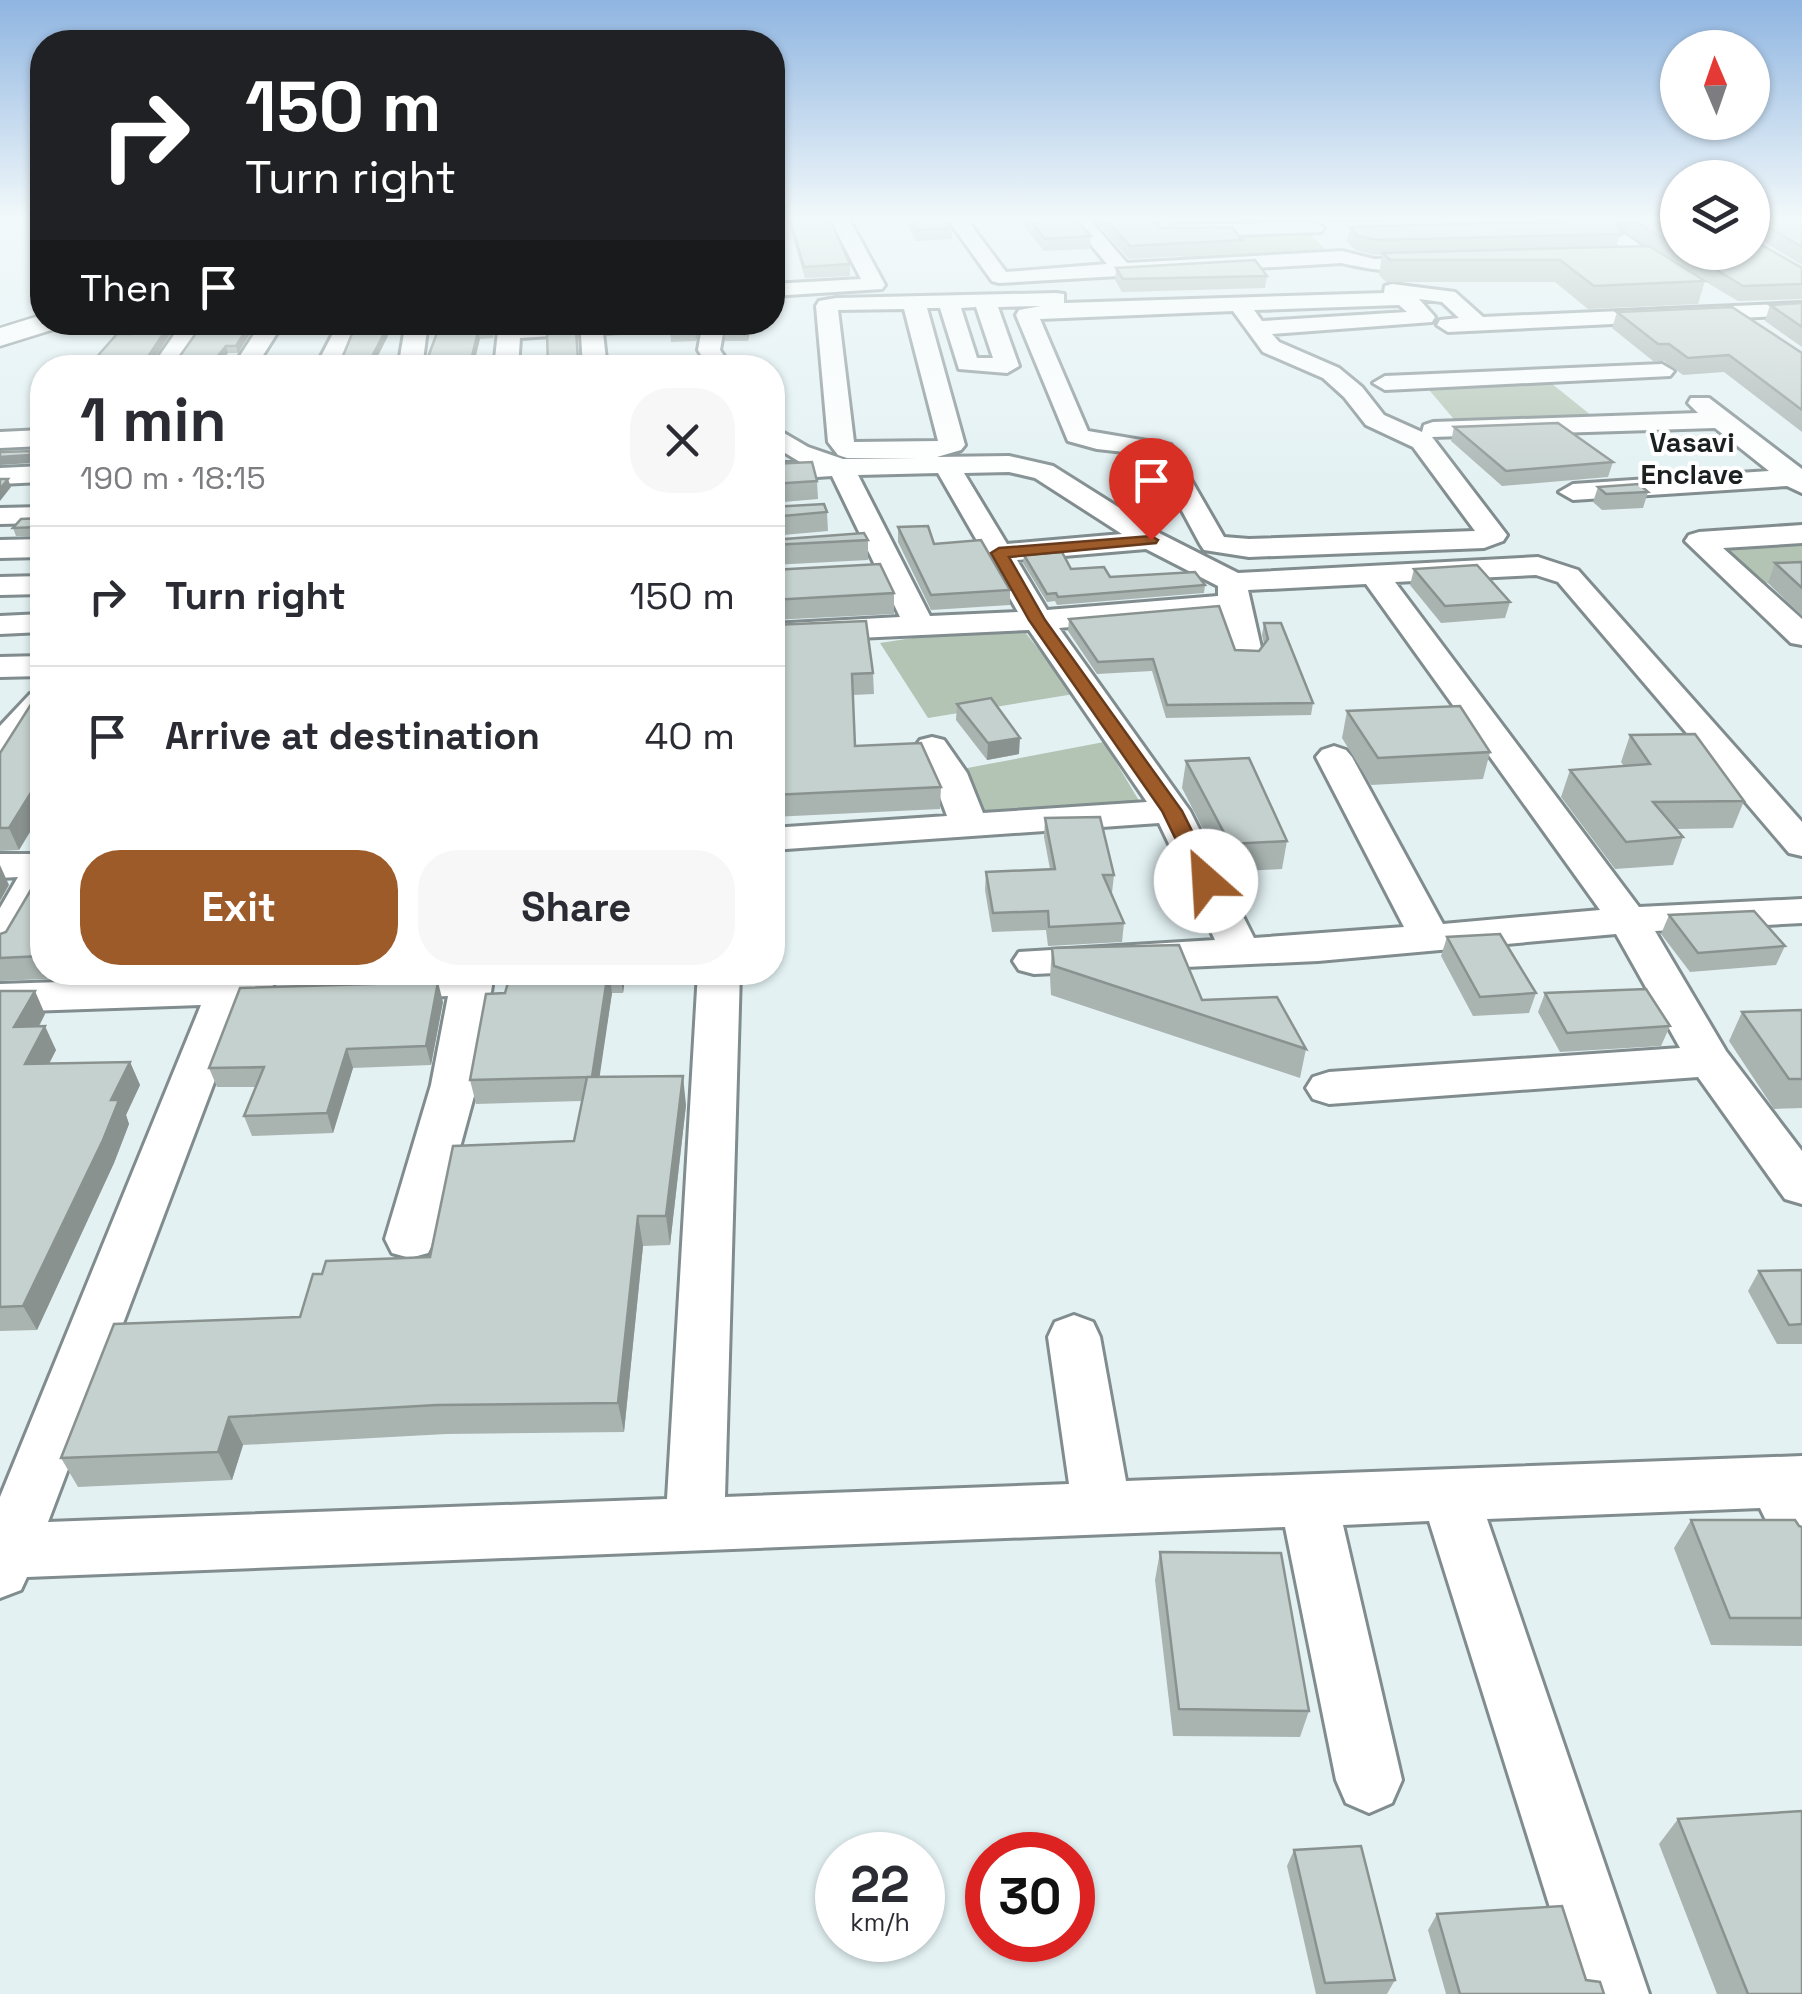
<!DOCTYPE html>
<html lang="en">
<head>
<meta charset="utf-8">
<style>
	:root { --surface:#fff; --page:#f7f7f7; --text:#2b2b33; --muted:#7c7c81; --line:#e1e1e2; --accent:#9e5b2a }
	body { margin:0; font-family:"Space Grotesk",sans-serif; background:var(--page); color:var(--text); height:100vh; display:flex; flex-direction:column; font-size:38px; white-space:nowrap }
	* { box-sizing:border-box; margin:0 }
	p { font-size:32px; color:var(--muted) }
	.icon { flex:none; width:55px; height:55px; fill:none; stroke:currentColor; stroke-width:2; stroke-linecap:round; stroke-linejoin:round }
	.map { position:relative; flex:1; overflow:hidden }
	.sheet { position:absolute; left:30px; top:355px; width:755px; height:630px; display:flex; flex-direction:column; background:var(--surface); border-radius:40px; box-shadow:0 2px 8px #0004 }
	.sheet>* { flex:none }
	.guide { position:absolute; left:30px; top:30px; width:755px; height:305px; border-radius:40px; box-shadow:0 2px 8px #0004; background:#202124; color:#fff; overflow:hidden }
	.needle { width:65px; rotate:358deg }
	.buttons { position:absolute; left:1660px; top:30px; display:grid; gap:20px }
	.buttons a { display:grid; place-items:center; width:110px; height:110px; border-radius:50%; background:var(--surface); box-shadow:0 2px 8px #0004; font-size:50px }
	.speed { position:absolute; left:815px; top:1832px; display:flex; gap:20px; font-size:50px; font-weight:700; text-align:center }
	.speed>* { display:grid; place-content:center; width:130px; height:130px; border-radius:50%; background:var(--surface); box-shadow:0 2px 8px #0004; line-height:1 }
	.speed small { font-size:25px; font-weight:400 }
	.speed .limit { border:15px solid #d22; background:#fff; color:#111 }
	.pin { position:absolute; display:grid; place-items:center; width:85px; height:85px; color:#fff; margin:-102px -42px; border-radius:50% 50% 50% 0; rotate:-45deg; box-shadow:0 0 10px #0007 }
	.pin .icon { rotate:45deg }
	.me { position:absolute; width:110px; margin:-55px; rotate:334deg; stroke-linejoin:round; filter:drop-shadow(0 0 8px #0008) }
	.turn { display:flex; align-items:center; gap:35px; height:210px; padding:0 50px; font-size:45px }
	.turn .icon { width:130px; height:130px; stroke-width:2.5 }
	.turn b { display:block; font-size:70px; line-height:85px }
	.then { display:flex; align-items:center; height:95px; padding:0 50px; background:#0003; gap:20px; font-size:38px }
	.round { display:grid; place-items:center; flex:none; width:105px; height:105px; border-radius:40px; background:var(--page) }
	.headline { display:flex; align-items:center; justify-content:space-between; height:170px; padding:0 50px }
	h1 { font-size:60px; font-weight:800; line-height:75px }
	.button { display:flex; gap:20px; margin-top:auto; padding:20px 50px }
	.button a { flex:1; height:115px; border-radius:40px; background:var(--accent); color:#fff; font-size:40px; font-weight:800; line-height:115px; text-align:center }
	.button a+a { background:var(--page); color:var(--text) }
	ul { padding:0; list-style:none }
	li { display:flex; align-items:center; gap:30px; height:140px; padding:0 50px; border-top:2px solid var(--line) }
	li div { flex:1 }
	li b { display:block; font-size:38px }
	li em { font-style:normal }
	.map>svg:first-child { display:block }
</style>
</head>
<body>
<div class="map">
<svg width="1802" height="1994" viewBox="0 0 1802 1994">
	<rect width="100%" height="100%" fill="#e3f1f3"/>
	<g fill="#b3c4b4">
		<path d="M1310 234 1332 256 1190 264 1162 238Z"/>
		<path d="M1546 379 1592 416 1458 424 1424 384Z"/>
		<path d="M1802 542V581L1754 584 1713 546Z"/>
		<path d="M1017 622 1074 694 928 718 880 643Z"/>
		<path d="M1104 742 1141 804 983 812 957 770Z"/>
	</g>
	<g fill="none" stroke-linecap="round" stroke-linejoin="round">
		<g stroke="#808c8e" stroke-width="6">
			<g id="street">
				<path d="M829 217H848L885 285 882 289 772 296V284L861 279Z"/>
				<path d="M946 217H965L1006 272 1107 264 1068 217H1087L1127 263 1342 251 1374 259 1435 257 1445 263C1426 279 1366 269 1342 263L999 283 992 281Z"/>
				<path d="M1578 217H1600L1688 278 1678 284 1671 282Z"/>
				<path d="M1314 222 1324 228 1321 232 1175 237 1165 231 1175 225Z"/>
				<path d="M1392 284 1455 292 1483 317 1802 303V315L1448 332 1437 325 1440 320 1459 318 1442 302 1419 299 1435 317 1432 322 1272 334 1279 342 1339 368 1362 387 1384 415 1422 432 1424 425 1433 422 1698 413 1688 403 1691 398H1709L1802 469V493L1787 486 1573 500 1559 492 1573 484 1769 471 1715 428 1432 437 1507 535 1503 541 1484 548 1249 557 1204 550 1200 544 1152 455 1097 449 1068 441 1016 315 1019 310 1041 306 998 307 1019 366 1007 373 959 369 940 308H927L965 445 961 450 937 457 1009 456 1053 466 1161 534 1238 573 1538 557 1578 570 1802 822V856L1789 853 1558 582 1536 575 1395 582 1639 907 1802 899V923L1655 931 1726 1051 1802 1151V1204L1785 1199 1698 1077 1329 1104 1313 1099 1306 1088 1313 1077 1329 1072 1680 1048 1616 934 1318 961 1034 974 1019 970 1013 961 1019 952 1215 940 1159 823 772 850V828L947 816 931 773 915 747 920 740 932 737 944 740 967 773 983 813 1147 802 1029 630 772 642V624L900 617 832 476 772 480V464L800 462 772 445V426L808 447 843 459 917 458H847L838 455 828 442 816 306 819 301 836 298 1056 293 1064 294V303L1384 293 1385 286ZM1399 305 1407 312 1262 321 1254 310ZM976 307 993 358H977L961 308ZM904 309 938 441 854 442 838 310ZM1233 311 1263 352 1323 378 1344 397 1366 425 1413 447 1475 531 1249 539 1224 537 1171 445 1088 431 1040 319ZM1009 472 1035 478 1122 534 1007 544 964 473ZM938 473 1018 612 930 616 858 475ZM1146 549 1218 586V596L1047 610 1017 560ZM1366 584 1600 910 1443 924 1352 757 1346 750 1334 746 1322 750 1316 757 1404 927 1254 938 1190 811 1059 628 1220 614 1235 659H1257L1262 652 1248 590Z"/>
				<path d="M183 322H206L174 368H151Z"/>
				<path d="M262 322H284L255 368H232Z"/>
				<path d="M339 322H361L338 368H315Z"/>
				<path d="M406 322H428L422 368H398Z"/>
				<path d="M499 322 521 325 686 322 675 329 603 333 607 368H583L581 334 520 338 518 368H494Z"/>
				<path d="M703 322H725L720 350 732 368H709L698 350Z"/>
				<path d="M1662 364 1674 371 1670 376 1385 390 1373 383 1385 376Z"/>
				<path d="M42 430V446L0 448V432Z"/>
				<path d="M42 466V482L0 484V468Z"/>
				<path d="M42 507V523L0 524V508Z"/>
				<path d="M1802 525V543L1723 548 1802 619V645L1791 643 1685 541 1689 535 1699 532Z"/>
				<path d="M42 539V557L0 558V540Z"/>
				<path d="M42 576V594L0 595V577Z"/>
				<path d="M42 614V632L0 634V616Z"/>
				<path d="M42 656V676L0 677V657Z"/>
				<path d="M42 691V720L12 753 0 756V726L30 694Z"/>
				<path d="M0 854H42V904L14 953 0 957V908L18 877 0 878Z"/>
				<path d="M214 972H256L255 975 269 979 275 989 269 999 244 1003 48 1522 667 1499 698 972H740L725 1497 1069 1484 1048 1337 1055 1322 1074 1315 1093 1322 1100 1337 1126 1481 1802 1456V1559L1781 1551 1760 1508 1487 1519 1649 1994H1577L1429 1521 1343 1525 1402 1780 1392 1803 1369 1813 1346 1803 1336 1780 1285 1527 27 1577 21 1590 0 1598V1497L201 1005 0 1012V984L212 977Z"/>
				<path d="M376 972H494L477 1085 435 1239 428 1253 410 1258 392 1253 385 1239 431 1085 448 996 380 999 365 995 359 985 365 975Z"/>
			</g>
		</g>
		<g stroke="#808c8e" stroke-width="5">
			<path id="secondary" d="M42 315V322H62L58 328 0 346V328Z"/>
		</g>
		<use href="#street" fill="#fff" fill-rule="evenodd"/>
		<use href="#secondary" fill="#fff" fill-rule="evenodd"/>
	</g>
	<g fill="#a9b4b1" fill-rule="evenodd">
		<path d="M772 217H829L850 264V276L805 278 787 219 772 220Z"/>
		<path d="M852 217H947L952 228V239L916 241 904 218 854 220Z"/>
		<path d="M1017 217H1074L1091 236 1090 249 1044 251Z"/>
		<path d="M1092 217H1217V220L1161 221 1157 225 1162 228 1242 240 1240 253 1129 259Z"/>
		<path d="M1323 217H1597L1329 223Z"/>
		<path d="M1602 217H1678V252H1752V217H1802V265L1754 236 1753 240 1802 268V299L1738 301 1699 278 1705 281 1698 304 1588 309 1555 282H1386L1379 275 1382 255H1374L1355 250 1347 242 1350 227 1607 220ZM1627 234 1648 246 1616 247 1619 237Z"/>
		<path d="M42 234V251L38 236Z"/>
		<path d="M1116 268 1267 276 1265 288 1122 292 1115 280Z"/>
		<path d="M1802 303V347L1765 321 1770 305Z"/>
		<path d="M1617 312 1802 353V432L1724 372 1683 375 1664 361H1653L1612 328Z"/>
		<path d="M171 322H176V325L150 365 175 363 204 322H257L238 353H228L216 368H87L132 334Z"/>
		<path d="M285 322H335L333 326H286Z"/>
		<path d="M441 322H496L493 338 480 339Z"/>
		<path d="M702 322 696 341 671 342 670 329Z"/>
		<path d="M751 322 748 341H725L724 329Z"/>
		<path d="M1454 427 1613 462 1608 477 1502 486 1451 441Z"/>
		<path d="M772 464 817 481 818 499 772 503Z"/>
		<path d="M1598 487 1648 492 1643 508 1602 510 1593 502Z"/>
		<path d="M42 495V536H16L13 528 42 518Z"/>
		<path d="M772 507 827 512 828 531 772 536Z"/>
		<path d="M898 527 934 544 1010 590V605L931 610 898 542Z"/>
		<path d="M772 540H868V560L772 565Z"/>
		<path d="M1024 555 1071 569 1110 577 1205 585 1204 593 1057 605 1055 601 1047 602 1023 563Z"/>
		<path d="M1802 562V616L1768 583 1775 563Z"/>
		<path d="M1414 569 1510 602 1505 618 1441 623 1410 585Z"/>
		<path d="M772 570 894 593V614L772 620Z"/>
		<path d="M1069 619 1235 650 1259 651 1264 644 1262 635 1264 623 1313 703 1311 715 1166 718 1152 671 1097 674 1068 631Z"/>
		<path d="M772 625 873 673 874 694 853 695 855 746 941 787 940 809 772 817Z"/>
		<path d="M42 687V813L19 850 0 851V753Z"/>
		<path d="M957 704 1019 754 987 760 956 720Z"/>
		<path d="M1347 711 1490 752 1483 779 1371 785 1342 738Z"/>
		<path d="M1630 735 1744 801 1733 828 1677 829 1683 837 1673 865 1615 869 1561 797 1570 770 1624 766 1621 762Z"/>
		<path d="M1186 761 1287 841 1282 869 1225 872 1182 788Z"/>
		<path d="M1045 818 1114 875 1112 893 1124 923 1122 942 1048 946 1046 930 992 932 985 890 986 872 1050 869 1044 837Z"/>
		<path d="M42 861V972H68L65 978 0 981V934L6 932 35 883Z"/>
		<path d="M1669 915 1785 946 1776 965 1690 972 1661 934Z"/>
		<path d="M1447 937 1536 993 1529 1013 1473 1016 1441 956Z"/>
		<path d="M1052 948 1202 1000 1306 1049 1300 1078 1051 995 1050 977Z"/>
		<path d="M511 972H626L623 993H612L599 1076 686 1105 670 1245 643 1246 624 1432 446 1434 243 1445 232 1480 78 1487 61 1458 300 1317 322 1274 430 1257 574 1141 582 1101 476 1104 470 1080 505 993Z"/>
		<path d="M0 991 45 1014 39 1027 56 1050 49 1063 130 1062 140 1085 126 1115 129 1124 114 1163 37 1330 0 1331Z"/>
		<path d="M1545 993 1670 1026 1661 1046 1560 1052 1538 1012Z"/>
		<path d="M443 1002 431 1065 353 1068 333 1133 252 1136 244 1116 256 1087H217L209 1068Z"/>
		<path d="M1802 1010V1108L1774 1109 1729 1041 1742 1012Z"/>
		<path d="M1802 1270V1344H1777L1748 1291 1759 1271Z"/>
		<path d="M1691 1520 1802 1527V1646L1711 1645 1674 1548Z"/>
		<path d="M1160 1552 1309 1711 1300 1737 1173 1736 1155 1580Z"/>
		<path d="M1678 1819 1802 1994H1717L1659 1844Z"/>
		<path d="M1294 1850 1395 1980 1387 1994H1316L1287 1866Z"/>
		<path d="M1437 1914 1586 1980 1604 1994H1446L1428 1930Z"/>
	</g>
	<g fill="#8a9290">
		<path d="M1152 217H1161V221L1147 232 1149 220Z"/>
		<path d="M1631 219 1627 234 1619 237 1620 234 1617 225Z"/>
		<path d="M171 322H176V325L148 368 145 361Z"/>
		<path d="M251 322H257L238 353 236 346Z"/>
		<path d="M390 322H395L372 368H366Z"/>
		<path d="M697 322H702L696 341 695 329Z"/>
		<path d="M748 322H751L748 341 747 329Z"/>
		<path d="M478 332 480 339 473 368H469Z"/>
		<path d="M226 346 228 353 216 368H208Z"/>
		<path d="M33 451 35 459 32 463 0 465V457Z"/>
		<path d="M8 479 11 487 0 501V489Z"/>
		<path d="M1020 738 1019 754 987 760 988 743Z"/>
		<path d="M32 791 41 813 19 850 9 828Z"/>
		<path d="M0 865 9 885 0 901Z"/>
		<path d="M609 972 612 993 596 1101 592 1077Z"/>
		<path d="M620 972H626L623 993Z"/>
		<path d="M438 982 443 1002 431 1065 426 1046Z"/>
		<path d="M35 991 45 1014 25 1051 14 1027Z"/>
		<path d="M45 1026 56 1050 37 1088 25 1064Z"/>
		<path d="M347 1049 353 1068 333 1133 327 1113Z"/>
		<path d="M130 1062 140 1085 126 1115 129 1124 114 1163 37 1330 23 1306 111 1100Z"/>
		<path d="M683 1076 686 1105 670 1245 666 1216Z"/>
		<path d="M638 1216 643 1246 624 1432 618 1403Z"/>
		<path d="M229 1417 243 1445 232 1480 218 1452Z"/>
	</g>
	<g fill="#c5d1ce" stroke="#8a9290" stroke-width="2.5">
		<path d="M789 217H829L850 264 804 267Z"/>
		<path d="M910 217H947L952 228 916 230Z"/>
		<path d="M1028 217H1074L1091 236 1045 239Z"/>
		<path d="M1104 217H1152L1149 220 1162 228 1232 227 1242 240 1130 246Z"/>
		<path d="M1615 217H1678V247L1631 219 1617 225 1620 234 1377 240 1358 236 1350 227 1613 220Z"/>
		<path d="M1752 217H1802V247L1759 221 1753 224V240L1802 268V284L1743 286 1687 252H1752Z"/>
		<path d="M1649 246 1705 281 1594 286 1560 260H1390L1383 253Z"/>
		<path d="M1255 260 1267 276 1123 279 1116 268Z"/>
		<path d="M1802 303V327L1770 305Z"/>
		<path d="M1732 307 1802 353V410L1729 355 1688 358 1669 344H1658L1617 312Z"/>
		<path d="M142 322H171L145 361 149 365 175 363 204 322H251L236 346H226L208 368H87L117 334H132Z"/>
		<path d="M357 322H390L366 368H320L322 365 340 363Z"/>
		<path d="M441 322H494L492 331 478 332 469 368H424Z"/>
		<path d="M671 322H697L695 329H670Z"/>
		<path d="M725 322H748L747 329H724Z"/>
		<path d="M576 330 578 360 586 364V368H548L547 332Z"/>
		<path d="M1558 423 1613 462 1506 471 1454 427Z"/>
		<path d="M33 451 29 455 0 457V452Z"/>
		<path d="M812 462 817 481 772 484V464Z"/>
		<path d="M0 479H8L0 489Z"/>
		<path d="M1639 484 1648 492 1606 494 1598 487Z"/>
		<path d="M42 495V533L39 527 13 528 21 519 42 518Z"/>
		<path d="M824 504 827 512 772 517V507Z"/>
		<path d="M928 526 934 544 981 540 1010 590 931 595 898 527Z"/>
		<path d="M864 533 868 540 772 545V540Z"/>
		<path d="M1062 552 1071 569 1104 567 1110 577 1195 572 1205 585 1058 597 1056 593 1047 594 1024 555Z"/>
		<path d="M1802 562V588L1775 563Z"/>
		<path d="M880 564 894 593 772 600V570Z"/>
		<path d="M1477 565 1510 602 1445 606 1414 569Z"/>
		<path d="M1219 606 1235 650 1259 651 1268 639 1264 623H1281L1313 703 1167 705 1153 659 1098 662 1069 619Z"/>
		<path d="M866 621 873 673 852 674 855 746 921 743 941 787 772 795V625Z"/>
		<path d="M42 687V790L32 791 9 828H0V753Z"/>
		<path d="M991 698 1020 738 988 743 957 704Z"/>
		<path d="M1460 706 1490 752 1378 758 1347 711Z"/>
		<path d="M1695 734 1744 801 1653 802 1683 837 1626 842 1570 770 1650 764 1630 735Z"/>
		<path d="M1249 758 1287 841 1230 844 1186 761Z"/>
		<path d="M1100 817 1114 875H1103L1124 923 1049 927 1048 911 993 913 986 872 1055 869 1045 818Z"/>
		<path d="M42 861V956L0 958V934L6 932 35 883 36 862Z"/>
		<path d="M1754 911 1785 946 1698 953 1669 915Z"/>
		<path d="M1500 934 1536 993 1480 997 1447 937Z"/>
		<path d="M1179 945 1202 1000 1277 997 1306 1049 1054 966 1052 948Z"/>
		<path d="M511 972H608L592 1077 470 1080 486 994 505 993Z"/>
		<path d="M438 982 426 1046 347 1049 327 1113 244 1116 264 1067 209 1068 240 988Z"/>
		<path d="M1646 989 1670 1026 1567 1033 1545 993Z"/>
		<path d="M0 991H35L14 1027 45 1026 25 1064 130 1062 111 1100H119L103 1140 23 1306 0 1307Z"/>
		<path d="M1802 1010V1079H1789L1742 1012Z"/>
		<path d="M683 1076 666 1216H638L618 1403 437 1405 229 1417 218 1452 61 1458 114 1324 300 1317 313 1274H322L326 1261 430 1257 453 1146 574 1141 587 1077Z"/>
		<path d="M1802 1270V1324L1789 1325 1759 1271Z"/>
		<path d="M1691 1520H1795L1799 1526 1802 1527V1618H1730Z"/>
		<path d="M1160 1552 1281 1553 1309 1711 1179 1709Z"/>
		<path d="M1802 1811V1994H1748L1678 1819Z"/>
		<path d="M1361 1846 1395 1980 1325 1983 1294 1850Z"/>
		<path d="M1562 1906 1586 1980 1600 1982 1604 1994H1460L1437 1914Z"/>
	</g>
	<linearGradient id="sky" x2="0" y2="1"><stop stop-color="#8fb5e1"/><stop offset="0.44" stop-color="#f2f9fa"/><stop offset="1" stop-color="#f2f9fa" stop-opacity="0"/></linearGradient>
	<rect width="1802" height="497" fill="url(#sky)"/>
	<path fill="#9e5b2a" stroke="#673b1b" stroke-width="2.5" d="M1151 536 1158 540 1156 543 1009 557 1045 620 1182 811 1217 881 1206 888 1196 881 1162 811 1029 620 991 553 999 548Z"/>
	<g text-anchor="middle" stroke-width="8" stroke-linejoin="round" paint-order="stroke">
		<g font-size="28" font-weight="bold" fill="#1b2021" stroke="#fff">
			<text x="1692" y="452">Vasavi<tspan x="1692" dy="32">Enclave</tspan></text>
		</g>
	</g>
</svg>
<div class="buttons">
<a><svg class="needle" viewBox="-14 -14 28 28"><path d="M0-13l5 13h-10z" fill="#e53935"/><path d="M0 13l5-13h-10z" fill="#7c7c81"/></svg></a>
<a><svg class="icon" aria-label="layers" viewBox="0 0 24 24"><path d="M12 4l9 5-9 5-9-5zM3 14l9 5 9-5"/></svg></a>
</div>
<div class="speed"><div>22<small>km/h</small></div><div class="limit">30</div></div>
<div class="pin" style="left:1151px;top:540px;background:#d93025"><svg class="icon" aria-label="arrive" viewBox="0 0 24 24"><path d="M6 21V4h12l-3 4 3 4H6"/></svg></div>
<svg class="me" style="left:1206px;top:881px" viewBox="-20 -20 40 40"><circle r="19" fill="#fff"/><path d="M0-13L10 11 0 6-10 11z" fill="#9e5b2a"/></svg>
<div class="guide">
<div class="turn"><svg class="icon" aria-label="right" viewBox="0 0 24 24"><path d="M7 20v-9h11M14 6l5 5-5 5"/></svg><div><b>150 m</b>Turn right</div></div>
<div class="then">Then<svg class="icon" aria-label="arrive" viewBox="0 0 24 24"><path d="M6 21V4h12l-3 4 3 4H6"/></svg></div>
</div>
<section class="sheet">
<div class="headline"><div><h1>1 min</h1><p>190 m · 18:15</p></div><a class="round"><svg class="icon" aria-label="close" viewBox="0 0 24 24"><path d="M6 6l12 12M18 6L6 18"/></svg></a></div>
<ul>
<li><svg class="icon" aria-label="right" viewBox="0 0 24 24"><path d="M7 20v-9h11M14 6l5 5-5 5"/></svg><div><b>Turn right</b></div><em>150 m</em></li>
<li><svg class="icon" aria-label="arrive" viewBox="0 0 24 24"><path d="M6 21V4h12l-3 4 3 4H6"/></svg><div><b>Arrive at destination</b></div><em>40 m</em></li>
</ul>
<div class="button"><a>Exit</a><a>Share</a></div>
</section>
</div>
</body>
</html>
